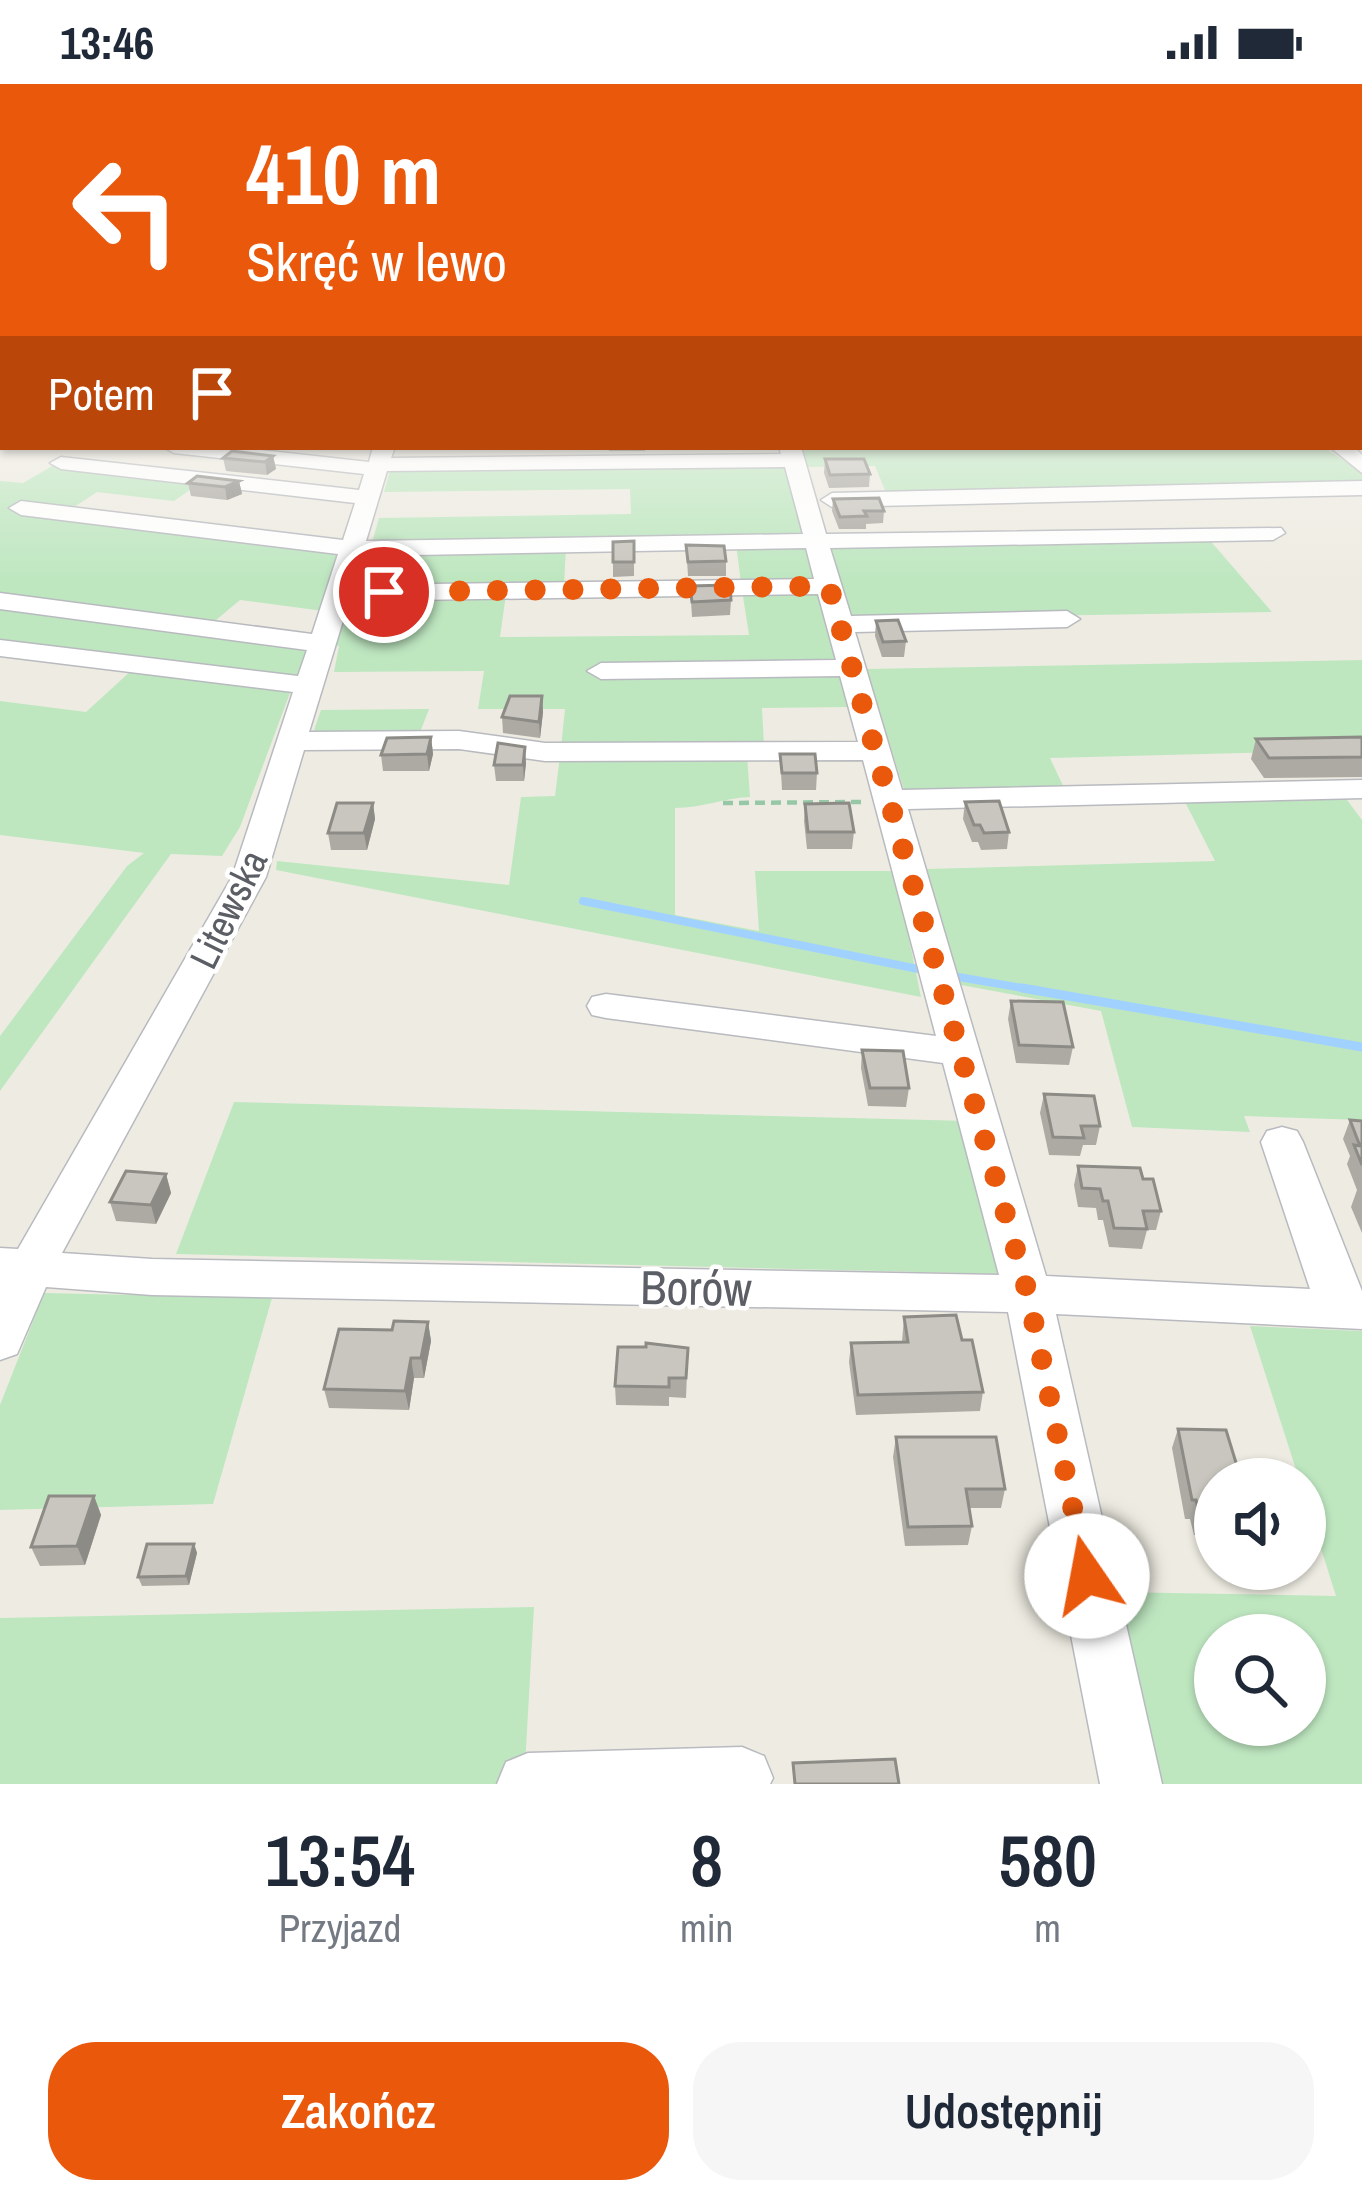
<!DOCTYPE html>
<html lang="pl">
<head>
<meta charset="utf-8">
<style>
	:root { --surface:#fff; --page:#f6f6f7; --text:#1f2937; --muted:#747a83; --accent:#ea580c }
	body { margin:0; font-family:"Archivo Narrow",sans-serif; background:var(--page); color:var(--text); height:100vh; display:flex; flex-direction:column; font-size:45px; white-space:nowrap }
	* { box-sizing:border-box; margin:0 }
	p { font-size:39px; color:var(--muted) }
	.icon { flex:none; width:66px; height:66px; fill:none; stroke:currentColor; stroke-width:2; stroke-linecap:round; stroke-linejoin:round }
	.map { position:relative; height:1700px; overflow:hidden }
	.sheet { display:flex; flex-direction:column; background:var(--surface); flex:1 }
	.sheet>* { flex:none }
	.banner { position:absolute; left:0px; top:0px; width:1362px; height:366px; box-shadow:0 3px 9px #0004; background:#ea580c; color:#fff; overflow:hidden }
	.fabs { position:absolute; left:1194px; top:1374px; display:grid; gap:24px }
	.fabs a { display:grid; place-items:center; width:132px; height:132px; border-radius:50%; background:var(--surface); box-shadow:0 3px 9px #0004; font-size:60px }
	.pin { position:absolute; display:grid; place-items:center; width:102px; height:102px; color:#fff; margin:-51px; border:6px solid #fff; border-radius:50%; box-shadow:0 3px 12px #0007 }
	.me { position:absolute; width:132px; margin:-66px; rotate:348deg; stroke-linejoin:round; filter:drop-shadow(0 0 9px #0008) }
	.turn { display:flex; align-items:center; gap:42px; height:252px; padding:0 48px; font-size:54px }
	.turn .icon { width:156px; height:156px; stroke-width:2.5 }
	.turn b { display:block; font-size:84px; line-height:102px }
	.then { display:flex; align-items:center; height:114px; padding:0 48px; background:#0003; gap:24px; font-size:45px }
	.eta { display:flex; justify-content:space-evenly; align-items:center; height:204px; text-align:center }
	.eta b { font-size:72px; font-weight:600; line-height:84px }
	.primary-button { display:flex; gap:24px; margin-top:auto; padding:24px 48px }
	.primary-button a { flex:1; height:138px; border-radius:48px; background:var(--accent); color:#fff; font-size:48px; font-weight:600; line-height:138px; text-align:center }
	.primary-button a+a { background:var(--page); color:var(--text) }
	.status { display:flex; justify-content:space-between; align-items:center; height:84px; padding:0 60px; background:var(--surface); direction:ltr }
	.status svg { height:33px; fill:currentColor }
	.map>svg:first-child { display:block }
</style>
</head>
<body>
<div class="status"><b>13:46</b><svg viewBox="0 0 49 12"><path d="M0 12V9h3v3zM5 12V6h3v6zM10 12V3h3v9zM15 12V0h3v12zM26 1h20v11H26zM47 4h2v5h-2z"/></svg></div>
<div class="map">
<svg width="1362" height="1700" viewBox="0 0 1362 1700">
	<rect width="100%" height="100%" fill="#eeece2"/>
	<g fill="#bee7c0" fill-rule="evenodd">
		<path d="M796 363H1323L1362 388V403L887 411 875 382 804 383Z"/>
		<path d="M788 380 810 455 371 462 379 434 631 430 630 405 384 408 391 383Z"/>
		<path d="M54 381 201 398 174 417 97 408 68 427 341 468 323 527 240 516 209 542 0 514V397L23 399Z"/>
		<path d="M1207 453 1272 528 858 535 844 532 826 459Z"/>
		<path d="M810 459 816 496 741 499 736 460Z"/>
		<path d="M566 462 564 502H351L360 469Z"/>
		<path d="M742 506H819L853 623 762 624 764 662 561 663 565 625H478L484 587 334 588 339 562 334 561 348 513 506 510 500 553 749 551Z"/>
		<path d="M0 521 310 562 302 592 293 595 0 559Z"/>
		<path d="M1362 576V666L1050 674 1066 708 1336 701 1362 736V1036L1244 1032 1250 1048 1132 1043 1101 927 961 901 926 785 1215 777 1183 714 905 709 866 585Z"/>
		<path d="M133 585 277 602 290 609 240 743 222 772 171 770 0 1007V952L127 782 144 769 0 751V617L86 628Z"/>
		<path d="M429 625 419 651 326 652 314 646 321 626Z"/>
		<path d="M747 671 750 713C722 714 703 724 675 724V831L759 847 755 787H895L921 913 276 786 277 777 509 801 521 713 555 712 560 672Z"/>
		<path d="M234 1018 969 1037 1005 1190 176 1170Z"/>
		<path d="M44 1209 272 1214 213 1420 0 1426V1321Z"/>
		<path d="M1250 1242 1362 1247V1700H1160L1116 1508 1336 1512 1305 1414V1395H1299ZM1215 1551H1305V1641H1215Z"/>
		<path d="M534 1523 524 1700H0V1534Z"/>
	</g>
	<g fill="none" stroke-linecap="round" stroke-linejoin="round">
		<g stroke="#a1d2ff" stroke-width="8">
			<path d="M583 817 923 886"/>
			<path d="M953 892 1040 907"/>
		</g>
		<path stroke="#a1d2ff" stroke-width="9" d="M1022 904 1362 963"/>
		<g stroke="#b8babf" stroke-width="3">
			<g id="minor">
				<path d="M163 363H233L369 378 373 363H395L391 374 781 370 779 363H801L826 450 1281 444 1285 449 1273 456 830 464 851 532 1067 527 1080 535 1067 543 855 548 902 706 1362 696V714L908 725 1046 1192 1310 1205 1261 1058 1267 1047 1282 1043 1297 1047 1303 1058 1362 1207V1245L1056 1230 1162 1700H1100L1008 1228 152 1211 46 1203 17 1270 0 1276V1164L18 1165 232 793 293 608 0 572V556L298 592 307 566 0 525V509L312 550 338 470 21 431 9 424 21 417 343 456 355 419 61 385 50 379 61 373 359 406 364 390 174 369ZM785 383 803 450 366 457 387 387ZM806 464 814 495 353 501 362 472ZM818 510 836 576 601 579 587 587 601 595 840 592 858 658 545 659 459 647 309 648 349 517ZM459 665 545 677 863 676 936 952 606 910 592 913 587 922 592 931 606 934 943 979 999 1191 152 1175 62 1169 266 793 304 666Z"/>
				<path d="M1330 363H1354L1362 371V389Z"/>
				<path d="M1362 397V411L832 423 821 416 832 409Z"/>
				<path d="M742 1663 764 1672 773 1694 770 1700H497L506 1678 528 1669Z"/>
			</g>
		</g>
		<path stroke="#96c8a7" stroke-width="4.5" stroke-dasharray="10 6" stroke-linecap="butt" d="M723 719 861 718"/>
		<use href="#minor" fill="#fff" fill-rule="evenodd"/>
	</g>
	<g fill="#adaaa4">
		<rect x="609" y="363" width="36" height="4"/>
		<rect x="740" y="363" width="20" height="3"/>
		<path d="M273 372 276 385 267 391 226 387 223 374Z"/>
		<path d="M825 375 870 390 869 403 829 404 824 389Z"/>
		<path d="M239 397 242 410 227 416 191 412 188 399Z"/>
		<path d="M833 415 884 427 883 439 866 440V445H839L832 427Z"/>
		<path d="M634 457V492L613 493V458Z"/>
		<path d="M686 461 726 477V492H688Z"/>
		<path d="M690 502 731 516 730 531 692 533Z"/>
		<path d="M876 537 906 557 904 573H882L875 552Z"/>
		<path d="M542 612 543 628 540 654 503 649 502 633Z"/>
		<path d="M431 653 433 670 429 687H383L381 671Z"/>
		<path d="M1362 653V693L1264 694 1251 675 1256 655Z"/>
		<path d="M780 670 817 689 816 706H782Z"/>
		<path d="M526 679 524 697H496L494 681Z"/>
		<path d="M965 718 1009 748 1007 765 981 766 978 758H972L963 735Z"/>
		<path d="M373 719 375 735 367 766H331L328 749Z"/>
		<path d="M805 720 854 748 852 765H807L804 737Z"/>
		<path d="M1011 917 1073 963 1069 981 1016 979 1008 935Z"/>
		<path d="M862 966 909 1004 906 1023 868 1022 861 984Z"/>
		<path d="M1044 1010 1100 1042 1096 1061H1083L1080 1072 1049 1071 1040 1029Z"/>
		<path d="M1350 1036 1362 1037V1149L1351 1123 1357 1106 1347 1080 1350 1072 1343 1055Z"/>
		<path d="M1078 1082 1143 1095 1161 1127 1156 1146H1147L1142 1165 1109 1163 1103 1136H1098L1096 1124 1078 1123 1074 1101Z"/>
		<path d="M166 1090 171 1109 156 1140 116 1137 110 1118Z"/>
		<path d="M904 1233 962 1256 983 1308 980 1327 856 1331 849 1278 851 1259 902 1258Z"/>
		<path d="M428 1238 431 1257 424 1294H414L409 1326 329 1324 324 1305 392 1246Z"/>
		<path d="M688 1264 686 1314 669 1313V1322L616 1321 615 1302Z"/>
		<path d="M1178 1345 1215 1395V1451H1194L1190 1435H1185L1172 1364Z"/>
		<path d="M896 1353 1005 1405 1001 1424H969L972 1442 968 1461 905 1462 893 1373Z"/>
		<path d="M94 1412 101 1431 85 1481 40 1482 31 1463Z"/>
		<path d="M194 1460 197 1469 189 1501 142 1502 138 1493Z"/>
	</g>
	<g fill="#8d8b86">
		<path d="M273 372 276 385 267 391 265 378Z"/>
		<path d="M239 397 242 410 227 416 225 403Z"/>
		<path d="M542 612 543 628 540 654 539 638Z"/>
		<path d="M431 653 433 670 429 687 427 670Z"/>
		<path d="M525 663 526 679 524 697 523 681Z"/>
		<path d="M373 719 375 735 367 766 364 749Z"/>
		<path d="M166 1090 171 1109 156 1140 151 1121Z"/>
		<path d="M428 1238 431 1257 424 1294 421 1274Z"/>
		<path d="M411 1274 414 1294 409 1326 405 1307Z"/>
		<path d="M94 1412 101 1431 85 1481 77 1462Z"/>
		<path d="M194 1460 197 1469 189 1501 186 1492Z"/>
	</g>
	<g fill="#c9c6bf" stroke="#8d8b86" stroke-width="3">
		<path d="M232 367 273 372 265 378 223 374Z"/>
		<path d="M825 375H864L870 390 830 391Z"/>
		<path d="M197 392 239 397 225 403 188 399Z"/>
		<path d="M879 414 884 427H864L867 432 840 433 833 415Z"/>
		<path d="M634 457V478H613V458Z"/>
		<path d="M686 461 724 462 726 477 688 478Z"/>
		<path d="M730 501 731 516 692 518 690 502Z"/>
		<path d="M898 536 906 557 883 558 876 537Z"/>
		<path d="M510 612H542L539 638 502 633Z"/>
		<path d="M431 653 427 670 381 671 387 654Z"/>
		<path d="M1362 653V673L1269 674 1256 655Z"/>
		<path d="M498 659 525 663 523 681H494Z"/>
		<path d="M780 670H815L817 689H782Z"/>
		<path d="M999 717 1009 748 984 749 980 741H974L965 718Z"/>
		<path d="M337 719H373L364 749H328Z"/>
		<path d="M849 719 854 748H808L805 720Z"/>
		<path d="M1011 917 1063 918 1073 963 1019 961Z"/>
		<path d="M862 966 903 967 909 1004H870Z"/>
		<path d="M1044 1010 1094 1012 1100 1042H1081L1084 1054 1053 1053Z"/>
		<path d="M1350 1036 1362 1037V1081L1354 1061 1360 1062Z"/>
		<path d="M1078 1082 1140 1084 1143 1095H1153L1161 1127H1143L1147 1145 1114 1144 1108 1117H1103L1100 1105 1082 1104Z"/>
		<path d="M126 1087 166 1090 151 1121 110 1118Z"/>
		<path d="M956 1231 962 1256H972L983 1308 858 1311 851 1259 908 1258 904 1233Z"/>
		<path d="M394 1237 428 1238 421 1274H411L405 1307 324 1305 339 1245 392 1246Z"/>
		<path d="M646 1259 688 1264 686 1294H669V1303L615 1302 618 1263H646Z"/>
		<path d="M1178 1345 1226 1346 1241 1395H1215V1432H1200L1196 1416H1192Z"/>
		<path d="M896 1353H996L1005 1405H966L972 1442 908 1443Z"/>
		<path d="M49 1412H94L77 1462 31 1463Z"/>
		<path d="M147 1460H194L186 1492 138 1493Z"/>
		<path d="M895 1675 899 1700H795L793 1679Z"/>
	</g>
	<linearGradient id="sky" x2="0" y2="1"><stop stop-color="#8bc0f1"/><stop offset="0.52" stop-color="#f7f6f2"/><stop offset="1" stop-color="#f7f6f2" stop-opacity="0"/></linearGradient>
	<rect width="1362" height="495" fill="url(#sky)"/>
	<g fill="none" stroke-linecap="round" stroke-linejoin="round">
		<path stroke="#ea580c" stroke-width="21" stroke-dasharray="0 37.8" d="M384 508 829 502 1028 1210 1087 1492"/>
	</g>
	<g text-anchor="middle" stroke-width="9" stroke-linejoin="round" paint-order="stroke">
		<g font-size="39" fill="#5b5e64" stroke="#fff">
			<text transform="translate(228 825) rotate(-64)" y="14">Litewska</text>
		</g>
		<g font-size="48" fill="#5b5e64" stroke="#fff">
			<text transform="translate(696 1204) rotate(1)" y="17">Borów</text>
		</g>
	</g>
</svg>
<div class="fabs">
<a><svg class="icon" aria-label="sound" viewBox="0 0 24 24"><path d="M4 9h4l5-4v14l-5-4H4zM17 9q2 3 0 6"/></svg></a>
<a><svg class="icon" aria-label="search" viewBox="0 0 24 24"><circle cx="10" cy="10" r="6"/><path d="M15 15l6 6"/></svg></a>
</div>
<div class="pin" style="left:384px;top:508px;background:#d93025"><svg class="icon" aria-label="arrive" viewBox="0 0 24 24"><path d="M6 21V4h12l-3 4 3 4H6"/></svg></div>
<svg class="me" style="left:1087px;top:1492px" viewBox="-20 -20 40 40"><circle r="19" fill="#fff"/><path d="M0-13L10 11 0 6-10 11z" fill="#ea580c"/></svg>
<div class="banner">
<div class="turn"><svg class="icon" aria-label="left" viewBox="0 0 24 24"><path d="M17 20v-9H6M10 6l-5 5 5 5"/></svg><div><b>410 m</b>Skręć w lewo</div></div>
<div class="then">Potem<svg class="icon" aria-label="arrive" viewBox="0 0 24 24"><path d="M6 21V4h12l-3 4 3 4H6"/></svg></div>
</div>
</div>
<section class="sheet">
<div class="eta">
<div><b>13:54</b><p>Przyjazd</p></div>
<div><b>8</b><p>min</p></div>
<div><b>580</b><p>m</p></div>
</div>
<div class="primary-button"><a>Zakończ</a><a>Udostępnij</a></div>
</section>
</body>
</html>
